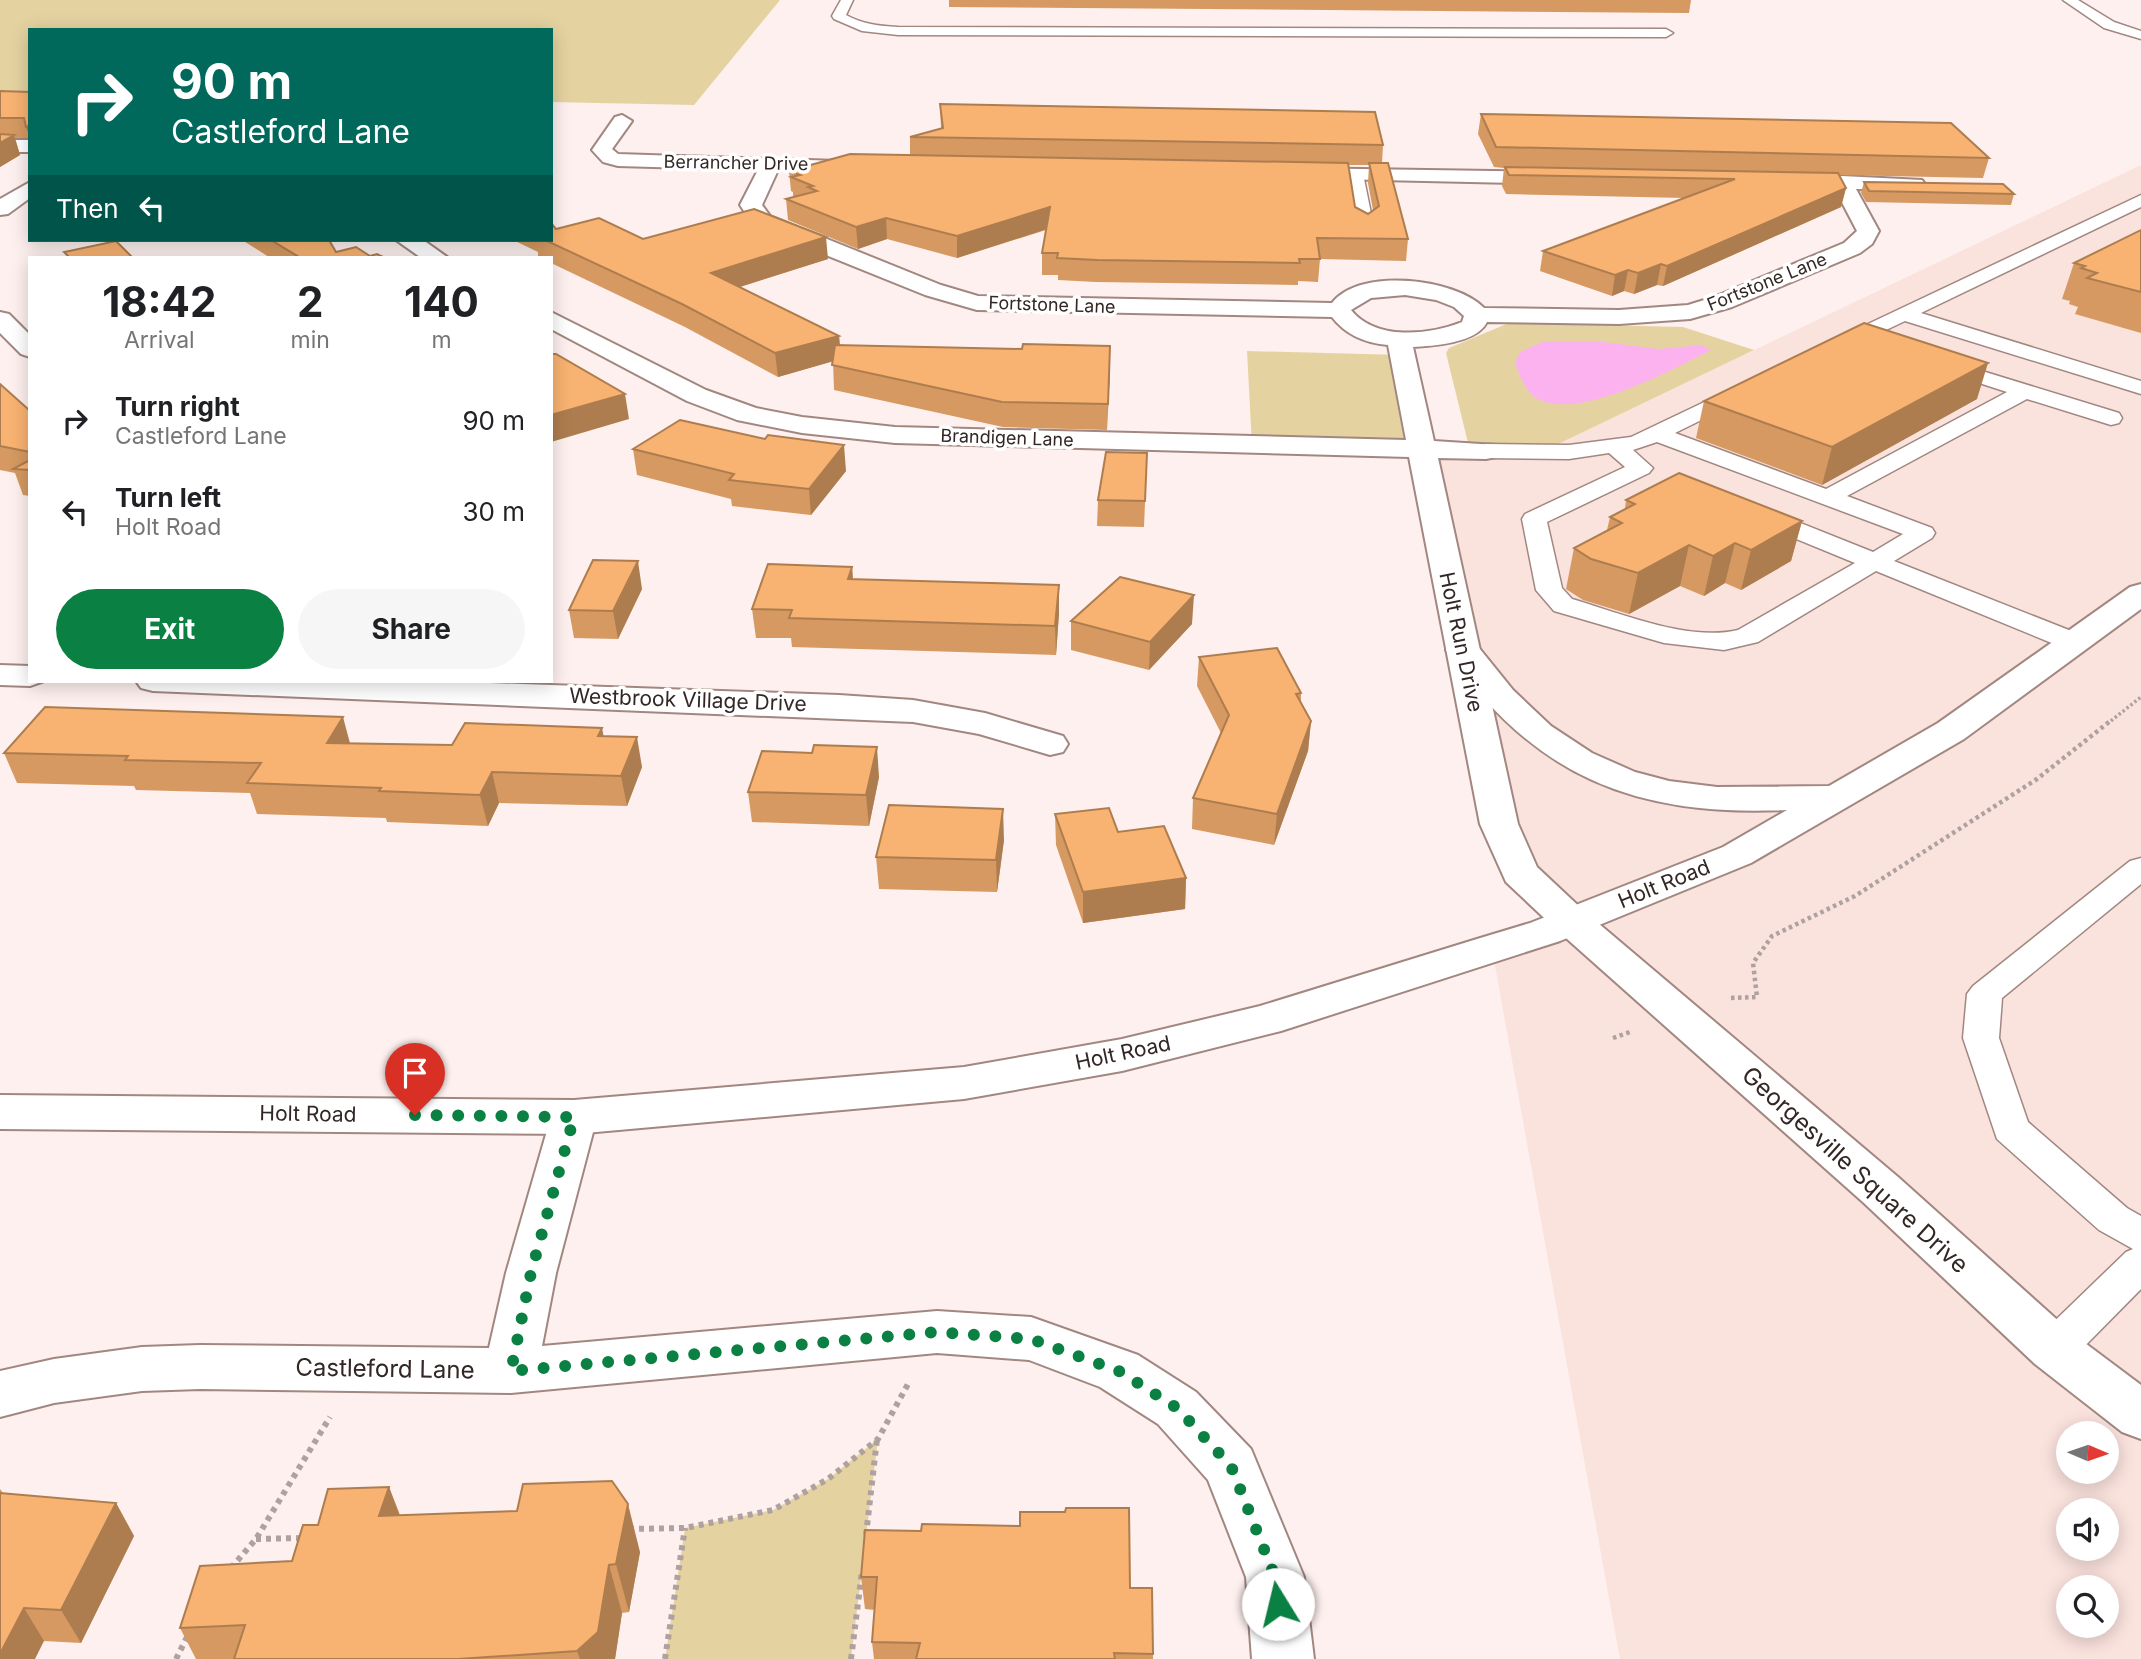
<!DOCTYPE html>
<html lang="en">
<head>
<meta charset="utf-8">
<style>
	:root { --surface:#fff; --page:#f6f6f6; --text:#202124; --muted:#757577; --accent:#0b8043 }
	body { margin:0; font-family:Inter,sans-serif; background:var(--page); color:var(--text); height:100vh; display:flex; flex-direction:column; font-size:26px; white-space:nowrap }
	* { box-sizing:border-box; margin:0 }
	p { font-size:23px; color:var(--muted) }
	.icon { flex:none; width:38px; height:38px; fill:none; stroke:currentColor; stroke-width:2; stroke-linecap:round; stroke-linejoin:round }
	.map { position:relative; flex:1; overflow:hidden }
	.sheet { position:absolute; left:28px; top:256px; width:525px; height:427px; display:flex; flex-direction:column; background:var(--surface); border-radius:0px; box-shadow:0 4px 18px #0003 }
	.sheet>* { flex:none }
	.guide { position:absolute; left:28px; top:28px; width:525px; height:214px; border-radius:0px; box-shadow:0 4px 18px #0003; background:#00695c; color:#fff; overflow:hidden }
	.needle { width:46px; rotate:92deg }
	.tools { position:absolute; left:2056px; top:1421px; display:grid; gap:14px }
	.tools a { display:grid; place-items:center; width:63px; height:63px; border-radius:50%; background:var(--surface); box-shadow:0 4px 18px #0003; font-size:35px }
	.pin { position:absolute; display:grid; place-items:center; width:60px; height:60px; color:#fff; margin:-72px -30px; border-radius:50% 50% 50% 0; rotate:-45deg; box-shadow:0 0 7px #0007 }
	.pin .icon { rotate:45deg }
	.me { position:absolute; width:77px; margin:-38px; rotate:351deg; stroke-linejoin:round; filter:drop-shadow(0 0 5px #0008) }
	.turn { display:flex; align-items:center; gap:24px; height:147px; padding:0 28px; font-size:32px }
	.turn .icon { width:91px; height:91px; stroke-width:2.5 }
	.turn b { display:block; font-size:49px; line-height:60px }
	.then { display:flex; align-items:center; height:66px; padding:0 28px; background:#0003; gap:14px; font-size:26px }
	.eta { display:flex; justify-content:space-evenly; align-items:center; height:119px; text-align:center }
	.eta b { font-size:42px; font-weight:700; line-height:49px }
	.cta { display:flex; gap:14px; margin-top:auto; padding:14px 28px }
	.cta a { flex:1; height:80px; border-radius:42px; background:var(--accent); color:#fff; font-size:28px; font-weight:700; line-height:80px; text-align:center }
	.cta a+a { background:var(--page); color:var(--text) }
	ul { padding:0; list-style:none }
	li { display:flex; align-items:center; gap:21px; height:91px; padding:0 28px }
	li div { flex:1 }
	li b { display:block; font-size:26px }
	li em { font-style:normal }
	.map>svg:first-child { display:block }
</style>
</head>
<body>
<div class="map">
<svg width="2141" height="1659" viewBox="0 0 2141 1659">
	<rect width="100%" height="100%" fill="#fdf0ee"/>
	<path fill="#fae2dd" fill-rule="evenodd" d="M2141 165V1659H1620L1492 949 1570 921 1520 873 1421 450 1552 447ZM2068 1433H2107V1472H2068ZM2068 1510H2107V1549H2068ZM2068 1587H2107V1626H2068Z"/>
	<g fill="#e4d3a0">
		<path d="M0 0H780L694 105 551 102V30H30V93L0 92Z"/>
		<path d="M1509 323 1683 327 1754 350 1552 447 1470 451 1446 353 1449 348Z"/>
		<path d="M1247 351 1402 355 1421 450 1252 445Z"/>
		<path d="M878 1439 851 1659H665L685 1528 773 1510 828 1479Z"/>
	</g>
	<path fill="#fcb2ef" d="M1545 341H1594L1659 349 1701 345 1711 350C1674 369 1578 421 1538 399 1525 392 1520 376 1515 363L1520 352Z"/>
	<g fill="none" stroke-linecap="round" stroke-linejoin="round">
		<g stroke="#a28781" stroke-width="3">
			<g id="lane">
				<path d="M841 0H853L846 15C862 24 879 26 898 27L1666 29 1673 33 1666 37 898 35 862 31 834 19 832 16Z"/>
				<path d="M2063 0H2078L2114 22 2141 31V39L2104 28Z"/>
				<path d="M1355 169 1363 174 1374 228 1365 233 1356 228 1347 174Z"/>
				<path d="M2141 195V207L1921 313 2141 381V394L1905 321 1846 349H1832L1829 345 1832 341Z"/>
				<path d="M1943 359 2119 413 2122 418 2119 423 2111 425 2027 399 1847 496 1932 528 1935 533 1932 538 1894 561 2084 636 2088 642 2084 648 2074 650 2064 648 1876 571 1758 642 1724 650 1664 643 1554 611 1536 590 1522 519 1525 514 1625 467 1609 453 1569 459 1486 458 1478 456 1474 451 1478 446 1486 444 1569 445 1631 437 1738 386 1746 388 1749 393 1746 398 1675 433 1826 489 2007 392 1936 369 1932 365 1936 361ZM1657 442 1903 534 1873 552 1768 510 1759 508 1750 510 1747 515 1750 520 1855 563 1738 630C1689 642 1620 613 1572 599L1562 588 1547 522 1649 473 1653 468 1633 450Z"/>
				<path d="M2141 858V884L2002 998 1999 1038 2028 1122 2127 1208 2141 1216V1289L2069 1362 2054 1367 2039 1362 2032 1349 2039 1336 2126 1252 2133 1249 2099 1230 1997 1139 1963 1038 1967 994 1973 986 2130 861Z"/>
			</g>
		</g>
		<g stroke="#a28781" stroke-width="4">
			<g id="street">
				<path d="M622 115 632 121 612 149 618 154 869 162 872 166 869 170 862 172 778 170 762 205 770 216 941 285 978 296 1332 303C1359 267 1455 278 1484 308L1619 310 1688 305 1714 297 1844 243 1857 231 1835 189 1783 186 1780 182 1783 178 1842 176 1922 180 1925 184 1922 188 1915 190 1856 189 1879 231 1872 244 1860 253 1732 307 1690 319 1619 324 1487 322C1477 343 1434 346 1413 347L1434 441 1496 445 1500 451 1496 457 1486 459 1438 458 1518 824 1537 867 1585 912 1898 1177 2073 1334 2141 1385V1439L2122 1432 2035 1364 1864 1203 1557 930 1506 882 1480 824 1409 457 895 443 802 433 737 420 687 401 551 329V312L706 390 756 408 802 417 895 427 1406 440 1388 345C1365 343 1346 335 1332 317L977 310 925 295 754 226 740 205 758 170 618 166 603 162 592 150 615 117ZM1405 295 1436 300 1454 307 1464 316 1462 322C1429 335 1376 341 1351 310L1371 298Z"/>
				<rect x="0" y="140" width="30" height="12"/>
				<path d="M1296 168 1555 172 1562 174 1565 178 1562 182 1555 184 1289 178 1286 174 1289 170Z"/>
				<path d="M30 182V198L8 214 0 215V199Z"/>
				<path d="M396 240H423L447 257H420Z"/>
				<path d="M0 312 9 314 30 335V357L21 354 0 333Z"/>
				<path d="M0 665 30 666V681H44L30 686 0 685Z"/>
				<path d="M136 681H432L839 695 913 700 985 713 1063 736 1068 744 1063 752 1050 755 979 734 913 722 153 691 141 688Z"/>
				<path d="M574 1100 590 1105 597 1117 556 1273 542 1346 937 1311 1031 1317 1138 1355 1196 1392 1251 1449 1304 1577 1314 1659H1252L1246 1577 1208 1480 1158 1424 1100 1387 1029 1360 937 1353 511 1393 200 1389 142 1391 54 1403 0 1417V1371L54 1359 142 1347 200 1345 489 1348 506 1273 551 1117 558 1105Z"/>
			</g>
		</g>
		<g stroke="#a28781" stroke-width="4">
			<path id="secondary" d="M2141 584V609L1964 739 1751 863 1560 941 1281 1031 1122 1071 964 1099 574 1134 0 1129V1095L574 1100 964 1067 1122 1039 1260 1006 1477 939 1530 923 1723 847 1787 810C1635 817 1534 777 1446 650L1451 643 1463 640 1475 643 1513 690 1551 726 1592 753 1635 772 1669 781 1717 787 1829 786 1938 723 2130 587Z"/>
		</g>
		<path stroke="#aea19f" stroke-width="3.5" stroke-dasharray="2.5 2.5" stroke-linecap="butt" d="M2107 724 2141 697"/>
		<g stroke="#aea19f" stroke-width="4.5" stroke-dasharray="3.5 3.5" stroke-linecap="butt">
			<path d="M1731 998 1757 997 1753 963 1772 936 1855 896 2037 779 2109 722"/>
			<path d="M1613 1038 1630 1032"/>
		</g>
		<g stroke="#aea19f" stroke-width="6" stroke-dasharray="5 5" stroke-linecap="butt">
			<path d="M629 1529 685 1528 773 1510 828 1479 878 1439 908 1384"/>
			<path d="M866 1535 877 1439"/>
			<path d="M256 1539 302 1538"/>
			<path d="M231 1568 256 1539 330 1417"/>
			<path d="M176 1659 187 1637"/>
			<path d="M665 1659 685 1528"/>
			<path d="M851 1659 862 1571"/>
		</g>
		<use href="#lane" fill="#fff" fill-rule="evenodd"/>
		<use href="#street" fill="#fff" fill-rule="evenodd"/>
		<use href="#secondary" fill="#fff" fill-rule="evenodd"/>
	</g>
	<g fill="#d59961" fill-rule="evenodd">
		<path d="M949 0H1691L1689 13 949 7Z"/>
		<path d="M0 91 30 92V138H15L20 155 0 167Z"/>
		<path d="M940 104 1383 145 1382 163 1408 239 1406 261 1320 259 1318 282 1298 281V285L1096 282 1058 280V275H1042V253L1046 230 957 258 887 239 858 249 788 220 786 199 793 197V192L791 191 789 171 910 155V137L941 128ZM1348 165H1369L1368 183 1373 210 1368 214 1355 207Z"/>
		<path d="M1481 114 1989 158 1983 178 1839 175 1846 188 1841 207 1663 286 1657 285 1634 294 1624 291 1612 296 1540 271 1543 251 1686 198 1506 194 1502 186 1504 168 1494 167 1478 134Z"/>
		<path d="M1864 182 2014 194 2011 205 1866 202 1861 193Z"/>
		<path d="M556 229 828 259 740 287 839 336 840 346 1110 371 1107 430 1003 427 834 390 833 361 778 377 685 327 551 263V257L538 256V252L513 240H551Z"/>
		<path d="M2141 230V333L2075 314 2078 307 2069 304 2070 301 2062 299 2074 263Z"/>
		<path d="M242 240H329L336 252 383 257H269Z"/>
		<path d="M0 384 28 409 30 408V496L23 495 15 473 0 470Z"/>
		<path d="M1977 399 1822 485 1696 438 1704 401Z"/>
		<path d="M633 449 846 471 811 515 732 506 731 499 637 475Z"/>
		<path d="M1147 453 1144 527 1097 526 1098 500Z"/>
		<path d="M1626 500 1802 521 1791 561 1741 590 1725 583 1704 596 1680 586 1629 614 1583 600 1566 589 1574 548 1607 530 1610 517 1625 509Z"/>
		<path d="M852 567 853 580 1059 585V613L1056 655 792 647 791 638H756L752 609Z"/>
		<path d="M642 589 618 639 574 638 569 610Z"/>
		<path d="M1071 621 1192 624 1149 670 1071 650Z"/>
		<path d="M1199 657 1301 693V703L1311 721 1308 751 1274 845 1192 829 1193 798 1221 733 1197 686Z"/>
		<path d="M604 736 642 767 627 806 499 803 488 826 387 822 386 818 257 814 250 793 136 790 134 786 17 783 4 753 350 743 452 745Z"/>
		<path d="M812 753 879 777 869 826 752 822 748 792Z"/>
		<path d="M1055 814 1118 832 1186 878 1185 909 1083 923 1056 845Z"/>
		<path d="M1004 840 997 892 879 889 876 857Z"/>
		<path d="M389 1487 400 1515 640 1552 629 1612 622 1613 615 1659H196L180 1628 292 1561 318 1525Z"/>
		<path d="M0 1489 3 1493 116 1503 134 1536 81 1643 44 1641 0 1659Z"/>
		<path d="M861 1577 1152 1588 1153 1659H874L872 1642 875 1610 865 1609Z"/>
	</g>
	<g fill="#ae7d4f">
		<path d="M30 125V138L26 127Z"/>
		<path d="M14 135 20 155 0 167V143Z"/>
		<path d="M1846 188 1841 207 1663 286 1667 266Z"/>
		<path d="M1050 207V228L957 258V236Z"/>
		<path d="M886 218 887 239 858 249 856 227Z"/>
		<path d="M826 237 828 259 714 295 711 273Z"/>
		<path d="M1661 264 1657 285 1634 294 1638 273Z"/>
		<path d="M1628 270 1624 291 1612 296 1615 275Z"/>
		<path d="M839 336 841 359 778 377 775 353Z"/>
		<path d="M1110 346V371L1107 430 1108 404Z"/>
		<path d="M1988 363 1977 399 1822 485 1832 447Z"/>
		<path d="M625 394 629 419 551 442V415Z"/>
		<path d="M844 445 846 471 811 515 809 489Z"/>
		<path d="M1802 521 1791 561 1741 590 1751 550Z"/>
		<path d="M1735 543 1725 583 1704 596 1713 556Z"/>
		<path d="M1689 545 1680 586 1629 614 1638 573Z"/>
		<path d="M638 561 642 589 618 639 613 611Z"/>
		<path d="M852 567 854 594 848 579Z"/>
		<path d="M1059 585V613L1056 655 1055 626Z"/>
		<path d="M1194 595 1192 624 1149 670 1150 642Z"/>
		<path d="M343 717 351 747 327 743Z"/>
		<path d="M1311 721 1308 751 1274 845 1277 814Z"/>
		<path d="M602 728 608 758 598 736Z"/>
		<path d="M637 737 642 767 627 806 621 776Z"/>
		<path d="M877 747 879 777 869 826 866 795Z"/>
		<path d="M492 772 499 803 488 826 480 795Z"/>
		<path d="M1003 809 1004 840 997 892 996 860Z"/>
		<path d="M1186 878 1185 909 1083 923V892Z"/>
		<path d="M389 1487 407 1535 379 1516Z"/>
		<path d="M116 1503 134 1536 81 1643 61 1610Z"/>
		<path d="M628 1504 640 1552 629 1612 616 1564Z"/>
		<path d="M609 1565 622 1613 615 1659H580L577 1651Z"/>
		<path d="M24 1608 44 1641 35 1659H0V1654Z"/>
	</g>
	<g fill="#f8b271" stroke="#ae7d4f" stroke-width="2">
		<path d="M0 91 30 92V125L26 127 24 118H0Z"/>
		<path d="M940 104 1375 112 1383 145 910 137 943 128Z"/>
		<path d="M1481 114 1951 123 1989 158 1496 147Z"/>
		<path d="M0 134 14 135 0 143Z"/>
		<path d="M850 154 1348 163 1355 207 1368 214 1379 206 1369 163H1388L1408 239 1317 238 1320 259H1299L1300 263 1097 260 1057 258 1058 253H1042L1050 207 957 236 886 218 856 227 786 199 817 191 808 187 813 186 791 177 800 175 789 171Z"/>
		<path d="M1505 167 1838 173 1846 188 1667 266 1661 264 1638 273 1628 270 1615 275 1543 251 1735 179 1509 175Z"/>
		<path d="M1864 182 2003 184 2014 194 1869 191Z"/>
		<path d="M754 209 826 237 711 273 839 336 775 353 682 304 545 240H551V223L556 229 599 218 643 239Z"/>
		<path d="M2141 230V292L2087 278 2097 273 2081 268 2085 266 2074 263Z"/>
		<path d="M271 240H329L336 252 356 247 370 256 377 254 383 257H299Z"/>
		<path d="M116 241 132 257H66H69L64 252Z"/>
		<path d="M1864 323 1988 363 1832 447 1704 401Z"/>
		<path d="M1023 344 1110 346 1108 404 1002 402 832 365 835 345 1022 349Z"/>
		<path d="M551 354H556L625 394 551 415Z"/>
		<path d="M0 384 28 409 30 408V452L0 446Z"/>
		<path d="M680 420 765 439 768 435 844 445 809 489 729 480 734 474 633 449Z"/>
		<path d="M1106 452 1147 453 1145 501 1098 500Z"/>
		<path d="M30 460V470L13 469Z"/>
		<path d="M1679 473 1802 521 1751 550 1735 543 1713 556 1689 545 1638 573 1591 559 1574 548 1622 523 1610 517 1635 504 1626 500Z"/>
		<path d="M593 560 638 561 613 611 569 610Z"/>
		<path d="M768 564 852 567 848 579 1059 585 1055 626 789 618 792 610 752 609Z"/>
		<path d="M1120 577 1194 595 1150 642 1071 621Z"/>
		<path d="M1277 648 1301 693 1296 694 1311 721 1277 814 1193 798 1229 715 1199 657Z"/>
		<path d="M45 707 343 717 327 743 452 745 465 723 602 728 598 736 637 737 621 776 492 772 480 795 379 791 381 788 247 783 261 763 125 760 128 756 4 753Z"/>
		<path d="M814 745 877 747 866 795 748 792 762 751 812 753Z"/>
		<path d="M889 805 1003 809 996 860 876 857Z"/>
		<path d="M1109 808 1118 832 1164 826 1186 878 1083 892 1055 814Z"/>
		<path d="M612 1481 628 1504 616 1564 609 1565 598 1632 577 1651 458 1659H234L245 1625 180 1628 200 1566 292 1561 303 1525H318L328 1489 389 1487 379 1516 517 1511 523 1484Z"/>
		<path d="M0 1493 116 1503 61 1610 24 1608 0 1654Z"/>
		<path d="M1066 1508H1129L1130 1588H1152L1153 1654 1114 1653 1115 1659H916L920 1643 872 1642 877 1577H861L865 1530 921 1531 922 1524 1020 1526V1512H1065Z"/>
	</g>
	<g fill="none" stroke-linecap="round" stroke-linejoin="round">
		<path stroke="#0b8043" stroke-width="12" stroke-dasharray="0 21.6" d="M415 1115 574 1117 531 1273 511 1371 937 1332 1031 1339 1119 1371 1177 1408 1231 1466 1275 1577 1278 1604"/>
	</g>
	<g text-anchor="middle" stroke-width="7" stroke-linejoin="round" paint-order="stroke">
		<g font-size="18" fill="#322725" stroke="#fff">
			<text transform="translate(736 163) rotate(1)" y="6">Berrancher Drive</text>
			<text transform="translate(1767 282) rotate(-22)" y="6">Fortstone Lane</text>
			<text transform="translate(1052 305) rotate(2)" y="6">Fortstone Lane</text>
			<text transform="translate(1007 438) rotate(2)" y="6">Brandigen Lane</text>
		</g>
		<g font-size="21" fill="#322725" stroke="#fff">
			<text transform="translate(1461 642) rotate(78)" y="7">Holt Run Drive</text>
			<text transform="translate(688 700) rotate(2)" y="7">Westbrook Village Drive</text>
			<text transform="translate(1664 884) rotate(-22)" y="7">Holt Road</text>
			<text transform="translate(1123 1053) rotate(-12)" y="7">Holt Road</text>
			<text transform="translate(308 1114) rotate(1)" y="7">Holt Road</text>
		</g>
		<g font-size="24" fill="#322725" stroke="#fff">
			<text transform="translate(1855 1170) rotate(42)" y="8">Georgesville Square Drive</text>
			<text transform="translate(385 1369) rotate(1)" y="8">Castleford Lane</text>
		</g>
	</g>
</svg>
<div class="tools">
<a><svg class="needle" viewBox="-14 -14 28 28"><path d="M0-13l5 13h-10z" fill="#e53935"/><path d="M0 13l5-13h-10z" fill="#757577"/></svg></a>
<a><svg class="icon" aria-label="sound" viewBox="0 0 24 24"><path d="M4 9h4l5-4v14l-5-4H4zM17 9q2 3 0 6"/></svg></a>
<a><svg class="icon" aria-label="search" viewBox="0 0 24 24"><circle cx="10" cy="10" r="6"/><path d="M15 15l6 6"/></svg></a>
</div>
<div class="pin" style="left:415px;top:1115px;background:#d93025"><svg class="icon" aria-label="arrive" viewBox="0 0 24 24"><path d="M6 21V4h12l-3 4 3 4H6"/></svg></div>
<svg class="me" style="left:1278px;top:1604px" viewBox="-20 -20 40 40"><circle r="19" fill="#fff"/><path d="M0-13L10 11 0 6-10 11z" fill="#0b8043"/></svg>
<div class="guide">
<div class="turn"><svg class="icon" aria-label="right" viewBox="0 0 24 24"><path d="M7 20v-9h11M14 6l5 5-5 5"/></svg><div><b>90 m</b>Castleford Lane</div></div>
<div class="then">Then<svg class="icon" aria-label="left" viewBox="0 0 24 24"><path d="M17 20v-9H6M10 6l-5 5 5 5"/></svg></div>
</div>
<section class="sheet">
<div class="eta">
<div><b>18:42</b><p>Arrival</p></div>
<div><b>2</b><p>min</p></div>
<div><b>140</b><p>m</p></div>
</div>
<ul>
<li><svg class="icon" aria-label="right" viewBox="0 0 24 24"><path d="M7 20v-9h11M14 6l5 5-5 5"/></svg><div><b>Turn right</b><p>Castleford Lane</p></div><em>90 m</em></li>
<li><svg class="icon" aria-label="left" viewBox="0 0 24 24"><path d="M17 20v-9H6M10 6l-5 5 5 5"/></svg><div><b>Turn left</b><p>Holt Road</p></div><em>30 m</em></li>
</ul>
<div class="cta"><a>Exit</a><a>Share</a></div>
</section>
</div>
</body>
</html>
